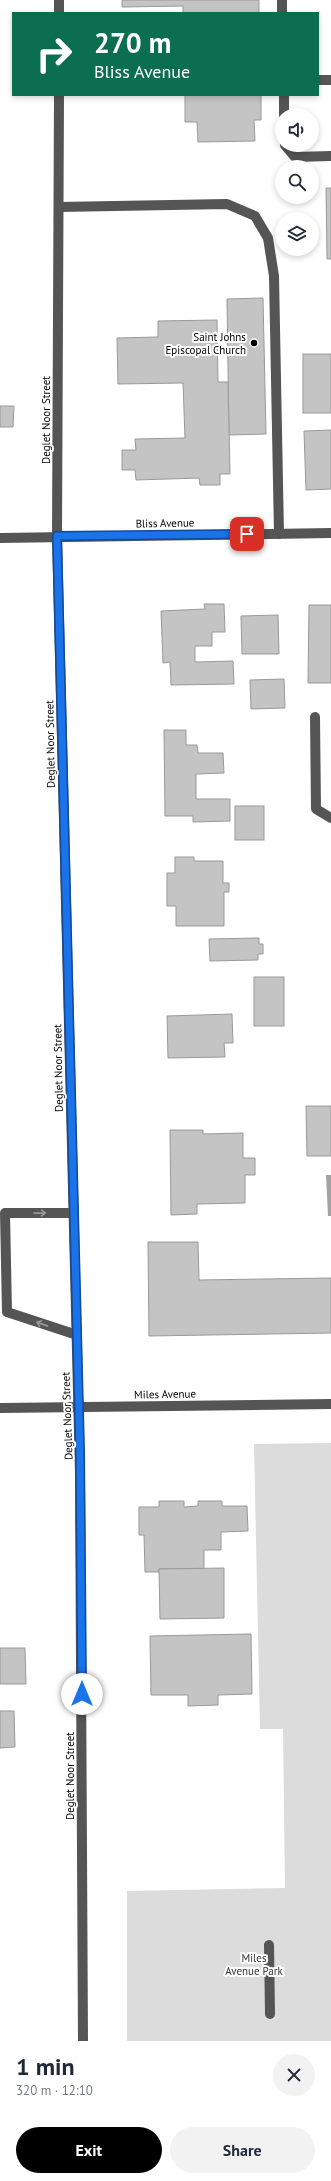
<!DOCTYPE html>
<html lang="en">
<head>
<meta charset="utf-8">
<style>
	:root { --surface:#fff; --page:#f2f2f3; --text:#1f2937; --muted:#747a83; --accent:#000 }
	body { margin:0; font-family:"PT Sans",sans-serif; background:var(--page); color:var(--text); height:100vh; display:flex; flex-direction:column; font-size:15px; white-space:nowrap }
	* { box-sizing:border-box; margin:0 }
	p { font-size:13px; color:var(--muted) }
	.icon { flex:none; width:22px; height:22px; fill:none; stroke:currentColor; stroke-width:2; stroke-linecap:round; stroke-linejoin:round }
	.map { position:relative; height:2041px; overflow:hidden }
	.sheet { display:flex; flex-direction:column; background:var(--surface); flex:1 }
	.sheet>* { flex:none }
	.top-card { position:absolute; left:12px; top:12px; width:307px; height:84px; border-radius:0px; box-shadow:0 2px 6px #0003; background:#0b6e4f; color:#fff; overflow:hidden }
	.controls { position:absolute; left:275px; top:108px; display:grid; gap:8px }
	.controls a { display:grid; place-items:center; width:44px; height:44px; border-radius:50%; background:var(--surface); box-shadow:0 2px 6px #0003; font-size:20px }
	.pin { position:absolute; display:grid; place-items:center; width:34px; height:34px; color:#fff; margin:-17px; border-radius:8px; box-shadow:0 2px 6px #0006 }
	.me { position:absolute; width:44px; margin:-22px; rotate:0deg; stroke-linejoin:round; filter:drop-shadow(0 0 3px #0008) }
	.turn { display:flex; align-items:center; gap:14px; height:84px; padding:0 16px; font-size:18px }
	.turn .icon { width:52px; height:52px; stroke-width:2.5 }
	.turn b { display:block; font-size:28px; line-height:34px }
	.round { display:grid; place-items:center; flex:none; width:42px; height:42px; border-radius:21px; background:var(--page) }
	.head { display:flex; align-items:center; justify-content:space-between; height:68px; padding:0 16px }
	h1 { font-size:24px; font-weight:700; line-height:30px }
	.button { display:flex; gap:8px; margin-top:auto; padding:8px 16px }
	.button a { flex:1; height:46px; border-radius:24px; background:var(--accent); color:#fff; font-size:16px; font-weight:700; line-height:46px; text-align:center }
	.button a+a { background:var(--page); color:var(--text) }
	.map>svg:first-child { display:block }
</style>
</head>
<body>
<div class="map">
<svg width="331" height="2041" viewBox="0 0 331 2041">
	<rect width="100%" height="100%" fill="#fff"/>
	<path fill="#dcdcdc" d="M331 1443V2041H127V1891L285 1888 283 1729H260L254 1444Z"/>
	<path fill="#a3a3a3" d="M326 1175H331V1216H328Z"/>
	<g fill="#c4c4c4" stroke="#999">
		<path d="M122 0H259V13H183V6L122 7Z"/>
		<path d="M185 95H261V120H254L255 141 198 142 197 122H185Z"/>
		<path d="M326 188H331V259H327Z"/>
		<path d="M263 298 266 434 229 435 227 299Z"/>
		<path d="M217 320 218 382H228L230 474H220V485H200L199 478 136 480 135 470H122V450H136L135 439 185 438 183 383 118 384 117 338 158 337V321Z"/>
		<rect x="303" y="354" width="28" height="59"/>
		<path d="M0 406H14L13 427H0Z"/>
		<path d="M331 430V489L306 490 304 431Z"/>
		<path d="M204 604H224L225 632H212V646H195V662L233 661 234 684 171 685 170 662 163 663 161 611 205 609Z"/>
		<path d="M309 605H331V683H308Z"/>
		<path d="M278 615 279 654H242L241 616Z"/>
		<path d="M284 679 285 708 251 709 250 680Z"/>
		<path d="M164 730H186V745H197L198 753H223L224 773 196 774V799H230V821L193 822V816H165Z"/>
		<rect x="235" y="806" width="29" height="34"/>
		<path d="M175 857H194V861H223V883H229V892H224V926H176V906H167V873H175Z"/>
		<path d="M259 938V944H263V954H258V960L210 961 209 939Z"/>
		<rect x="254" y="977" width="30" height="49"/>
		<path d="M232 1014 233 1043H224L225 1057 168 1058 167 1016Z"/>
		<path d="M306 1106H331V1156H307Z"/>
		<path d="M170 1130H203V1134L243 1133V1158H255V1175H245V1203L197 1204V1214L171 1215Z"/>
		<path d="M148 1242H198L199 1280 331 1278V1333L149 1336Z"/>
		<path d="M159 1501H184V1507L198 1506V1501H222V1506H247L248 1531 221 1532V1550H204V1569H159V1572H145L144 1535H139V1507H159Z"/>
		<path d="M224 1568V1618L160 1619 159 1569Z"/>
		<path d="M251 1634 252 1694 218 1695V1705L188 1706V1695H151L150 1636Z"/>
		<path d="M0 1648H25L26 1684H0Z"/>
		<path d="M0 1711H14L15 1747 0 1748Z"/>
	</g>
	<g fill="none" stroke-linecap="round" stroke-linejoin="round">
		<g stroke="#555" stroke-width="10">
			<path d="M282 0V13"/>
			<path d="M59 13V0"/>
			<path d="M318 80H331"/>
			<path d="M59 95 57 536 80 1474 83 2041"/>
			<path d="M284 95V115"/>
			<path d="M285 145 295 157 331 156"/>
			<path d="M59 207 227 204 255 216 268 238 274 276 279 534"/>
			<path d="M0 538 331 533"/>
			<path d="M315 717 316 809 331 818"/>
			<path d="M74 1213H5L7 1312 77 1335"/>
			<path d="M0 1408 331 1404"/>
			<path d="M269 1945 270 2014"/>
		</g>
	</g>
	<defs><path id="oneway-shaft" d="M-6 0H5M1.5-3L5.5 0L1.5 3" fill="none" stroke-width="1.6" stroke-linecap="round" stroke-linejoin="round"/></defs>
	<g stroke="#999">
		<use href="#oneway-shaft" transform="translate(40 1213) rotate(-1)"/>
		<use href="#oneway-shaft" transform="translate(42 1324) rotate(-161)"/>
	</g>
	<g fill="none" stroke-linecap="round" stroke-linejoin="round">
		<g stroke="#114b97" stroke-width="10">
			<path id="route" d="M82 1694 80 1452 57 536 247 534"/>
		</g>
		<use href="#route" stroke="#1a73e8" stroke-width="7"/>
	</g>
	<circle fill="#000" stroke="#fff" stroke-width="1.5" cx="254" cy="343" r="4"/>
	<g text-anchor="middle" stroke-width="4" stroke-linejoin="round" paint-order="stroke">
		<g font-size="11" fill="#000" stroke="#fff" text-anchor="end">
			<text x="246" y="341">Saint Johns<tspan x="246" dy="13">Episcopal Church</tspan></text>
		</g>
		<g font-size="11" fill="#000" stroke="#fff">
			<text transform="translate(46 420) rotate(-90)" y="4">Deglet Noor Street</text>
			<text transform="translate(165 523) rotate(-1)" y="4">Bliss Avenue</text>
			<text transform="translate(50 744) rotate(-91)" y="4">Deglet Noor Street</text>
			<text transform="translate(58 1068) rotate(-91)" y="4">Deglet Noor Street</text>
			<text transform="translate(165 1394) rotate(-1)" y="4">Miles Avenue</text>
			<text transform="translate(67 1416) rotate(-92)" y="4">Deglet Noor Street</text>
			<text transform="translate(70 1776) rotate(-90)" y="4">Deglet Noor Street</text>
		</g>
		<g font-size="11" fill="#333" stroke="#fff">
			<text x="254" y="1962">Miles<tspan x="254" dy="13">Avenue Park</tspan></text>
		</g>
	</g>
</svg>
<div class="controls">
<a><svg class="icon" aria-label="sound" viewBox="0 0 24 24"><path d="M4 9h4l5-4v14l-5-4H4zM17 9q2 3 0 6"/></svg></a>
<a><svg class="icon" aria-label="search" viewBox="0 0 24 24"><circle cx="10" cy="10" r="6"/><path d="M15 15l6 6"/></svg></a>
<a><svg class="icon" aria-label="layers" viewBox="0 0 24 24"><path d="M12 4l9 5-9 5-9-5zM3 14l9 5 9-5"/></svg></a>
</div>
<div class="pin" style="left:247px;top:534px;background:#d93025"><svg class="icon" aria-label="arrive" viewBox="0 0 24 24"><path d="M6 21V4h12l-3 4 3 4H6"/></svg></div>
<svg class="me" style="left:82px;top:1694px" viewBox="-20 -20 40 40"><circle r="19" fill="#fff"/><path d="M0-13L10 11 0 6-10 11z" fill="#1a73e8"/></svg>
<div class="top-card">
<div class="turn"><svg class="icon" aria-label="right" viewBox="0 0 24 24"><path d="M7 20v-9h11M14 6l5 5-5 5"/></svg><div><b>270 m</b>Bliss Avenue</div></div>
</div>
</div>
<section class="sheet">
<div class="head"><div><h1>1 min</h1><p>320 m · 12:10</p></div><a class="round"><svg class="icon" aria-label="close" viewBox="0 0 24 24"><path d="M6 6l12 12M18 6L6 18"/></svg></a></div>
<div class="button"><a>Exit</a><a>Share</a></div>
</section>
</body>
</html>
